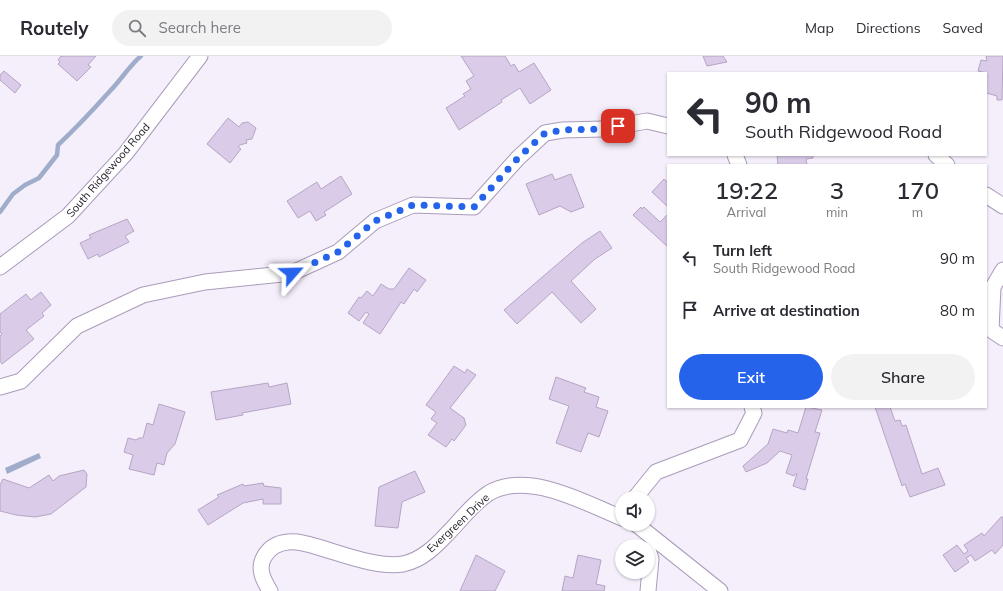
<!DOCTYPE html>
<html lang="en">
<head>
<meta charset="utf-8">
<style>
	:root { --surface:#fff; --page:#f2f2f3; --text:#2b2b33; --muted:#7c7c81; --line:#e1e1e2; --accent:#2563eb }
	body { margin:0; font-family:Mulish,sans-serif; background:var(--page); color:var(--text); height:100vh; display:flex; flex-direction:column; font-size:15px; white-space:nowrap }
	* { box-sizing:border-box; margin:0 }
	p { font-size:13px; color:var(--muted) }
	.icon { flex:none; width:22px; height:22px; fill:none; stroke:currentColor; stroke-width:2; stroke-linecap:round; stroke-linejoin:round }
	.map { position:relative; flex:1; overflow:hidden }
	.sheet { position:absolute; left:667px; top:108px; width:320px; height:244px; display:flex; flex-direction:column; background:var(--surface); border-radius:0px; box-shadow:0 1px 3px #0004 }
	.sheet>* { flex:none }
	.top-card { position:absolute; left:667px; top:16px; width:320px; height:84px; border-radius:0px; box-shadow:0 1px 3px #0004; background:#fff; color:var(--text); overflow:hidden }
	.fabs { position:absolute; left:615px; top:435px; display:grid; gap:8px }
	.fabs a { display:grid; place-items:center; width:40px; height:40px; border-radius:50%; background:var(--surface); box-shadow:0 1px 3px #0004; font-size:20px }
	.pin { position:absolute; display:grid; place-items:center; width:34px; height:34px; color:#fff; margin:-17px; border-radius:8px; box-shadow:0 2px 6px #0006 }
	.me { position:absolute; width:44px; margin:-22px; rotate:65deg; stroke-linejoin:round; filter:drop-shadow(0 0 3px #0008) }
	.turn { display:flex; align-items:center; gap:14px; height:84px; padding:0 12px; font-size:18px }
	.turn .icon { width:52px; height:52px; stroke-width:2.5 }
	.turn b { display:block; font-size:28px; line-height:34px }
	.eta { display:flex; justify-content:space-evenly; align-items:center; height:68px; text-align:center }
	.eta b { font-size:24px; font-weight:600; line-height:28px }
	.primary-button { display:flex; gap:8px; margin-top:auto; padding:8px 12px }
	.primary-button a { flex:1; height:46px; border-radius:24px; background:var(--accent); color:#fff; font-size:16px; font-weight:600; line-height:46px; text-align:center }
	.primary-button a+a { background:var(--page); color:var(--text) }
	ul { padding:0; list-style:none }
	li { display:flex; align-items:center; gap:12px; height:52px; padding:0 12px }
	li div { flex:1 }
	li b { display:block; font-size:15px }
	li em { font-style:normal }
	header { display:flex; align-items:center; gap:24px; box-sizing:border-box; height:56px; padding:0 20px; background:var(--surface); border-bottom:1px solid var(--line) }
	header strong { font-size:19px }
	nav { display:flex; gap:22px; margin-inline-start:auto; font-size:14px }
	.search { width:280px; height:36px; background:var(--page); display:flex; align-items:center; gap:10px; box-sizing:border-box; padding:0 14px; border-radius:22px; color:var(--muted); font-size:15px }
	.map>svg:first-child { display:block }
</style>
</head>
<body>
<header>
<strong>Routely</strong>
<div class="search"><svg class="icon" aria-label="search" viewBox="0 0 24 24"><circle cx="10" cy="10" r="6"/><path d="M15 15l6 6"/></svg>Search here</div>
<nav><a>Map</a><a>Directions</a><a>Saved</a></nav>
</header>
<div class="map">
<svg width="1003" height="535" viewBox="0 0 1003 535">
	<rect width="100%" height="100%" fill="#f5effc"/>
	<path fill="#9fadca" d="M39 397 41 402 7 418 5 412Z"/>
	<g fill="none" stroke-linecap="round" stroke-linejoin="round">
		<path stroke="#9fadca" stroke-width="4.5" d="M0 156 13 138 25 129 39 122 57 99 58 89C76 72 93 54 110 35 121 24 129 10 141 0"/>
	</g>
	<g fill="#dacbe9" stroke="#b5a5c4">
		<path d="M61 0H96L88 9 91 11 77 25 58 8 60 6 58 4Z"/>
		<path d="M461 0H505L511 10 514 8 519 16 534 7 551 34 530 48 520 32 501 44 502 46 459 74 446 52 465 40 463 38 471 33 466 25 474 20Z"/>
		<path d="M703 0H723L727 6 707 10Z"/>
		<path d="M986 0H1003L1002 44H997V40L986 37V17L978 15 981 4 987 5Z"/>
		<path d="M4 15 21 29 15 37 0 24V19Z"/>
		<path d="M228 62 239 71 242 67 248 66 256 72 252 83 246 84 247 87 240 89 238 91 241 93 230 107 207 88Z"/>
		<path d="M777 99H813V102L806 103 807 109H778Z"/>
		<path d="M552 118 555 124 571 118 584 151 571 156 560 150 539 159 526 128Z"/>
		<path d="M341 120 352 138 324 156 326 159 316 165 310 155 298 162 287 145 317 126 321 133Z"/>
		<path d="M664 123 668 127V151L652 136Z"/>
		<path d="M641 151 642 153 644 151 660 166 668 158V191L633 159Z"/>
		<path d="M127 163 134 175 125 180 129 186 99 201 98 198 88 203 80 187 91 182 89 179Z"/>
		<path d="M600 175 612 192 595 203 571 225 596 253 581 267 552 236 517 268 504 254 582 187Z"/>
		<path d="M409 212 426 224 417 236 414 233 404 248 401 246 380 278 363 267 369 258 366 256 359 265 348 257 359 241 361 242 367 235 373 240 381 228 389 233H394Z"/>
		<path d="M41 236 51 249 42 257 44 260 26 274 34 283 2 308 0 305V280L2 278 0 276V258L26 238 31 244Z"/>
		<path d="M454 310 465 317 467 313 476 319 450 352 464 362 466 369 454 385 452 383 446 391 428 379 437 367 431 363 436 356 426 349Z"/>
		<path d="M556 321 586 332 584 336 599 341 596 351 608 355 599 381 588 377 581 396 556 387 569 350 549 343Z"/>
		<path d="M268 327 269 331 287 327 291 348 242 357 243 359 216 364 211 336Z"/>
		<path d="M159 348 185 356 175 388 167 397 164 409 157 407 154 419 129 413 133 399 124 396 128 382 136 384 139 382H143L147 367 153 369Z"/>
		<path d="M806 351 822 354 815 376 820 377 806 423H808L805 434 793 430 797 418H795L794 420 786 417 792 399 780 395 767 407 746 416 743 410 768 388 773 373 787 377 788 374 798 377Z"/>
		<path d="M875 351H890L895 365 900 364 902 370 906 369 922 418 938 412 945 429 910 441 905 428 902 430Z"/>
		<path d="M84 414 87 418 86 431 51 458 35 461 16 459 0 455V429L3 423 29 432 49 419 53 425 59 420Z"/>
		<path d="M415 415 425 436 402 446 398 472 375 470 379 431Z"/>
		<path d="M263 427 264 430 281 432V448H263V443L243 447 208 469 198 454 219 441 217 439 243 428 244 430Z"/>
		<path d="M1001 461H1003V489L995 498 992 494 975 505 971 499 966 502 969 506 955 516 943 499 957 489 964 498 968 495 964 489 982 477 984 480Z"/>
		<path d="M476 499 505 515 495 535H460Z"/>
		<path d="M578 499 601 504 596 528 605 530 604 535H562L565 520 573 522Z"/>
	</g>
	<g fill="none" stroke-linecap="round" stroke-linejoin="round">
		<g stroke="#aa9bba" stroke-width="17">
			<g id="minor">
				<path d="M735 99 739 109"/>
				<path d="M936 99 947 109"/>
				<path d="M986 139 1003 150"/>
				<path d="M0 211 68 160 126 97 200 0"/>
				<path d="M1003 214 993 231 991 274 1003 282"/>
				<path d="M0 331 21 325 77 270 143 239 205 226 292 217 338 196 375 165 413 149 474 151 518 102 545 77 563 74 603 73 647 65 668 70"/>
				<path d="M635 442 656 416 740 384 754 357 752 351"/>
				<path d="M636 468 720 535"/>
				<path d="M270 535C264 525 257 513 264 501 269 492 277 487 288 486 298 485 308 488 318 491 342 498 378 512 403 508 422 504 436 490 448 477 461 464 473 447 489 437 528 414 585 447 622 462"/>
				<path d="M648 535 651 503 648 494"/>
			</g>
		</g>
		<use href="#minor" stroke="#fff" stroke-width="15"/>
	</g>
	<g fill="none" stroke-linecap="round" stroke-linejoin="round">
		<path stroke="#2563eb" stroke-width="7" stroke-dasharray="0 12.6" d="M292 217 338 196 375 165 413 149 474 151 518 102 545 77 563 74 603 73 618 70"/>
	</g>
	<g text-anchor="middle" stroke-width="3.5" stroke-linejoin="round" paint-order="stroke">
		<g font-size="11" fill="#1f1924" stroke="#fff">
			<text transform="translate(108 114) rotate(-49)" y="4">South Ridgewood Road</text>
			<text transform="translate(458 467) rotate(-43)" y="4">Evergreen Drive</text>
		</g>
	</g>
</svg>
<div class="fabs">
<a><svg class="icon" aria-label="sound" viewBox="0 0 24 24"><path d="M4 9h4l5-4v14l-5-4H4zM17 9q2 3 0 6"/></svg></a>
<a><svg class="icon" aria-label="layers" viewBox="0 0 24 24"><path d="M12 4l9 5-9 5-9-5zM3 14l9 5 9-5"/></svg></a>
</div>
<div class="pin" style="left:618px;top:70px;background:#d93025"><svg class="icon" aria-label="arrive" viewBox="0 0 24 24"><path d="M6 21V4h12l-3 4 3 4H6"/></svg></div>
<svg class="me" style="left:292px;top:217px" viewBox="-20 -20 40 40"><path d="M0-17L14 15 0 8-14 15z" fill="#2563eb" stroke="#fff" stroke-width="4"/></svg>
<div class="top-card">
<div class="turn"><svg class="icon" aria-label="left" viewBox="0 0 24 24"><path d="M17 20v-9H6M10 6l-5 5 5 5"/></svg><div><b>90 m</b>South Ridgewood Road</div></div>
</div>
<section class="sheet">
<div class="eta">
<div><b>19:22</b><p>Arrival</p></div>
<div><b>3</b><p>min</p></div>
<div><b>170</b><p>m</p></div>
</div>
<ul>
<li><svg class="icon" aria-label="left" viewBox="0 0 24 24"><path d="M17 20v-9H6M10 6l-5 5 5 5"/></svg><div><b>Turn left</b><p>South Ridgewood Road</p></div><em>90 m</em></li>
<li><svg class="icon" aria-label="arrive" viewBox="0 0 24 24"><path d="M6 21V4h12l-3 4 3 4H6"/></svg><div><b>Arrive at destination</b></div><em>80 m</em></li>
</ul>
<div class="primary-button"><a>Exit</a><a>Share</a></div>
</section>
</div>
</body>
</html>
